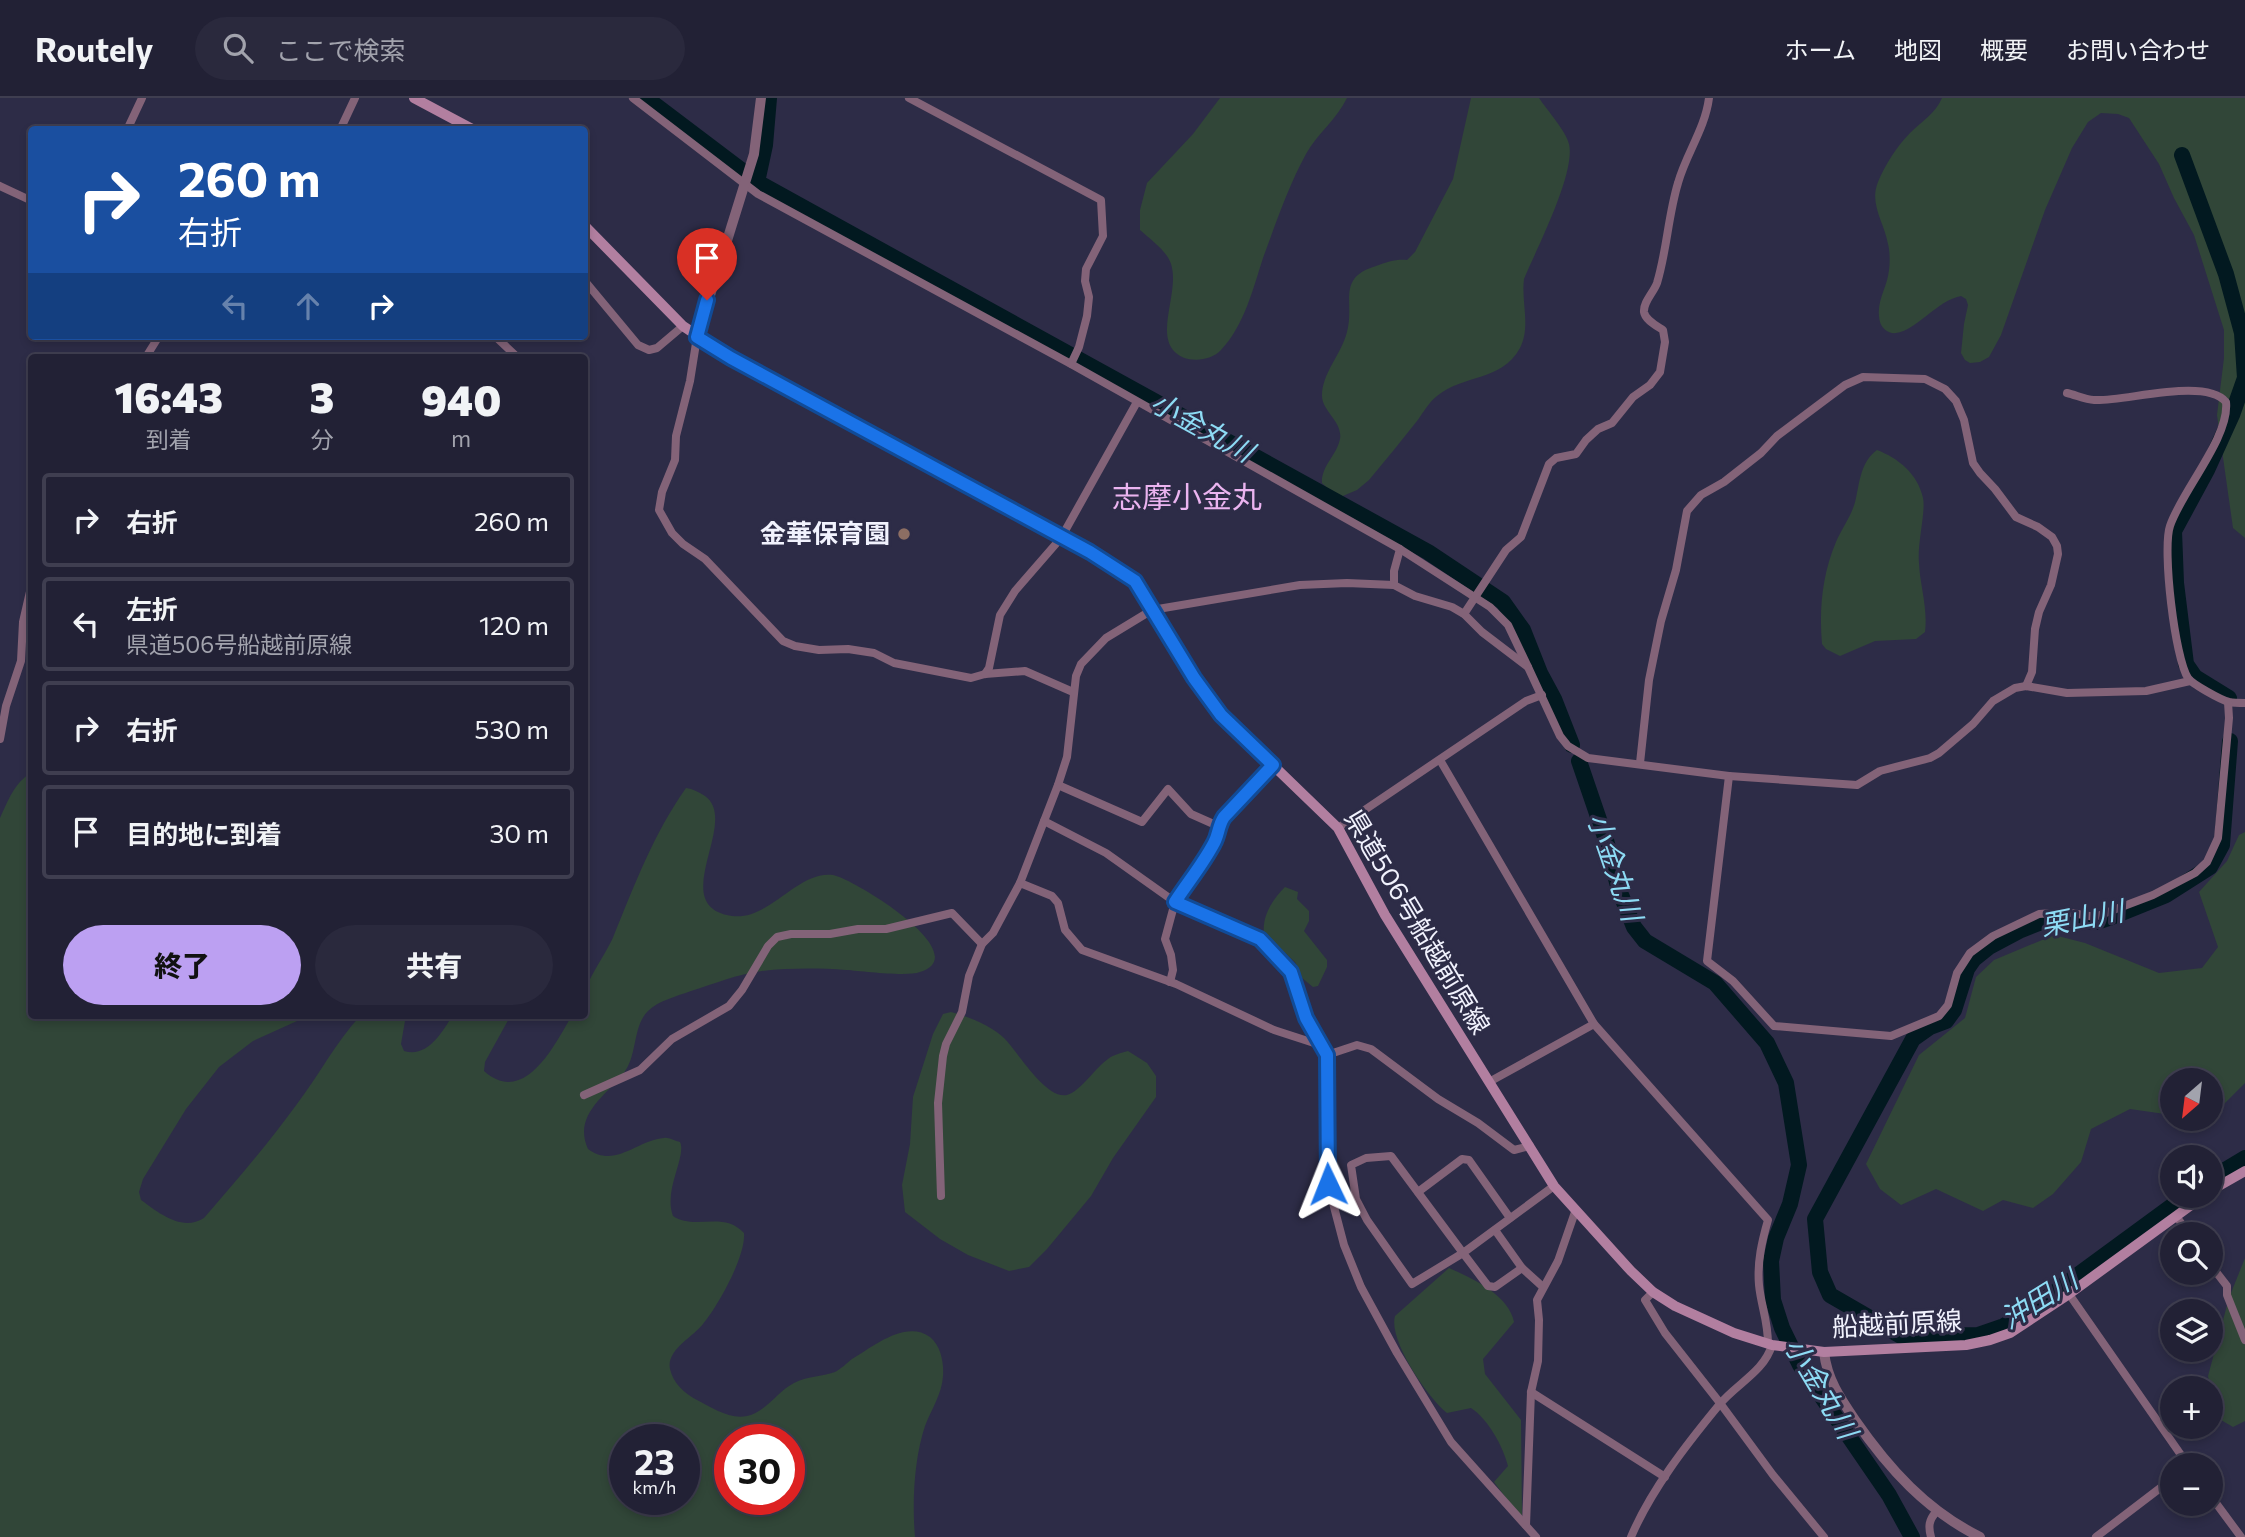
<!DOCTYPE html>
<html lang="ja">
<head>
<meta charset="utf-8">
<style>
	:root { --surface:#222135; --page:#2a293d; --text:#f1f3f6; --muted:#a2a3ad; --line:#3f3e50; --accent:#bca0f2 }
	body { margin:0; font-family:Commissioner,"Noto Sans JP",sans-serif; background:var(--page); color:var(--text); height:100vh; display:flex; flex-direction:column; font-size:26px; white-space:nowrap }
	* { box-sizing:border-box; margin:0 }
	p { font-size:23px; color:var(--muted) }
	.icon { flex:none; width:38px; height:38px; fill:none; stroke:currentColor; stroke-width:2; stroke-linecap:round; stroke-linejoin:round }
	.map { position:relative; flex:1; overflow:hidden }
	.drawer { position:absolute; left:28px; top:256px; width:560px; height:665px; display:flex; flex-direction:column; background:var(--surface); border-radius:7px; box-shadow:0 4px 10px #0003,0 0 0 2px var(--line) }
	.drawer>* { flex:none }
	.top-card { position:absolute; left:28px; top:28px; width:560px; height:214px; border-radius:7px; box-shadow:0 4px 10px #0003,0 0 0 2px var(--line); background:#1a4fa0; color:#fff; overflow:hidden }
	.needle { width:46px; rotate:208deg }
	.fabs { position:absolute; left:2160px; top:970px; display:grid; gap:14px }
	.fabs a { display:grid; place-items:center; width:63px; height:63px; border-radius:50%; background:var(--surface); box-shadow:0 4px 10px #0003,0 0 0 2px var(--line); font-size:35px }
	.speed { position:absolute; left:609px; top:1326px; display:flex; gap:14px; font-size:35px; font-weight:700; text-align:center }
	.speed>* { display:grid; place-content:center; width:91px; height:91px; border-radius:50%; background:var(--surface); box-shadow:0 4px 10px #0003,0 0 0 2px var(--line); line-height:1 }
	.speed small { font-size:18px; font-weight:400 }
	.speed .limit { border:10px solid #d22; background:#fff; color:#111 }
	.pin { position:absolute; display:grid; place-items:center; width:60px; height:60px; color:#fff; margin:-72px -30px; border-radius:50% 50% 50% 0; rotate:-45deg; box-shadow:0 0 7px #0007 }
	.pin .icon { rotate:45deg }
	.me { position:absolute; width:77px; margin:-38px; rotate:358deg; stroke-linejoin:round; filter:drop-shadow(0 0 5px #0008) }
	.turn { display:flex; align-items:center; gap:24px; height:147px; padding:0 35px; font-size:32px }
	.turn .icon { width:91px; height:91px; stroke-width:2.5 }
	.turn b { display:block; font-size:49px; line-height:60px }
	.lanes { display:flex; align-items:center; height:66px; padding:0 35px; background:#0003; justify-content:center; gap:35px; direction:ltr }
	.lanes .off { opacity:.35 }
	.eta { display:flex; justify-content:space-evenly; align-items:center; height:119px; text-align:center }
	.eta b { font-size:42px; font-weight:800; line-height:49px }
	.button { display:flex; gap:14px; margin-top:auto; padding:14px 35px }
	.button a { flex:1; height:80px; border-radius:42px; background:var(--accent); color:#111; font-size:28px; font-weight:800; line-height:80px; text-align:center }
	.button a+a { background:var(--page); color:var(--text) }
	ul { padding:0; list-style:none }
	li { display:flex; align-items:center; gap:21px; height:94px; margin:0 14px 10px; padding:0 21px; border:4px solid var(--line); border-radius:7px }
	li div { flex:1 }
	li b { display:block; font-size:26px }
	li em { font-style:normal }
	header { display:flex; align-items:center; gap:42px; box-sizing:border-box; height:98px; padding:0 35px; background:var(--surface); border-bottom:2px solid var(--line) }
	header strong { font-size:33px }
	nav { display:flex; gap:38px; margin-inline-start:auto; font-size:24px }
	.search { width:490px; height:63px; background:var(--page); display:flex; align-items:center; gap:18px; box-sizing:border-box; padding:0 24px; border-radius:38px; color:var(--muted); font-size:26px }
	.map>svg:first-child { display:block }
</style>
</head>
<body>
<header>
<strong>Routely</strong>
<div class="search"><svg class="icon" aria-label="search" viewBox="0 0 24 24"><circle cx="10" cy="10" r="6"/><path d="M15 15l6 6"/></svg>ここで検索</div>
<nav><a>ホーム</a><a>地図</a><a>概要</a><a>お問い合わせ</a></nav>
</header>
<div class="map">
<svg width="2245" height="1439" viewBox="0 0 2245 1439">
	<rect width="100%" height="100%" fill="#2d2c47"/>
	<g fill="#314638" fill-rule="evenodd">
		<path d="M1220 0H1347C1337 21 1317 36 1306 56 1288 89 1276 125 1263 160 1253 191 1244 228 1221 252 1210 264 1184 266 1173 252 1155 230 1185 183 1167 158 1161 149 1149 140 1140 132V112L1147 85 1193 36Z"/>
		<path d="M1471 0H1539C1547 12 1566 33 1569 46 1576 75 1536 152 1524 181 1521 204 1531 229 1520 250 1501 284 1464 276 1437 298 1429 304 1423 315 1417 323 1401 343 1385 363 1369 382L1357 392 1338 400 1322 385C1321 368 1337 357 1340 341 1343 324 1322 313 1322 298 1322 275 1341 257 1347 234 1355 204 1336 180 1376 168 1387 164 1396 161 1407 162L1415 154 1453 81Z"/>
		<path d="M1942 0H2245V440L2233 430 2217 317 2224 260V232L2194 137 2174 100 2159 66 2129 20 2118 16 2101 15 2088 24 2072 50 2045 112 2001 237 1989 259 1980 264 1970 265 1965 262 1961 255 1964 226 1968 207 1966 201 1961 198C1936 203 1916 233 1896 235 1889 236 1882 231 1880 224 1875 204 1887 191 1889 172 1890 165 1890 153 1888 146 1884 124 1869 106 1878 84 1885 67 1897 48 1910 35 1921 24 1936 15 1942 0Z"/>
		<path d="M1877 352C1898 360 1918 376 1923 400 1926 413 1917 446 1919 465 1920 488 1928 510 1925 534L1916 541 1875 543 1840 558 1826 551 1822 546C1819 512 1822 477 1836 444 1842 430 1853 416 1856 400 1860 382 1861 364 1877 352Z"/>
		<path d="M31 675 32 917H305L297 923 253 943 219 969 186 1011 143 1081 139 1094 141 1102C159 1115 182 1134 204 1120 236 1083 268 1046 297 1006 319 977 336 944 361 917H406L401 946 404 953C428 960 442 934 453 917H511L485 964 484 973C524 1009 555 947 572 917H584C585 910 583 902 585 895 587 881 608 853 614 837 635 786 654 735 686 690 693 691 699 694 705 698 741 724 665 808 732 818 769 823 798 772 833 777 854 781 977 856 920 874 906 879 863 873 846 872 819 870 789 870 762 873 737 876 714 886 691 893 677 898 658 903 648 913 632 929 638 958 623 976 604 999 573 1018 588 1051 615 1071 637 1042 664 1040 668 1039 675 1043 680 1044 687 1058 663 1092 673 1118 695 1133 723 1112 744 1135 746 1158 718 1208 703 1226 693 1239 666 1252 670 1271 673 1285 685 1296 697 1302 711 1309 730 1322 747 1318 766 1314 778 1293 794 1285 807 1278 822 1279 835 1274 841 1271 847 1265 852 1261 872 1249 906 1221 930 1239 941 1248 944 1265 943 1278 942 1296 931 1312 925 1328 914 1361 912 1405 915 1439H0V720C8 703 14 685 31 675ZM625 1342H684V1402H625ZM730 1342H789V1402H730Z"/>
		<path d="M2245 734V985L2215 1015 2210 1016V982H2172V1017L2130 1011 2091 1031 2081 1064 2053 1096 2033 1110 2003 1102 1983 1113 1936 1091 1901 1107 1880 1091 1866 1066 1919 957 1965 920 1976 879 1994 862 2054 837 2085 845 2159 875 2202 870 2218 849 2199 794 2227 763 2239 737Z"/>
		<path d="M1285 789 1298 794 1297 801 1309 813V823L1304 833 1327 862V869L1318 888 1313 889 1302 880 1295 864 1264 836C1262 818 1272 802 1285 789Z"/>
		<path d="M951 914C967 918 992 928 1004 940 1018 954 1046 1002 1067 997 1081 993 1096 969 1108 961 1113 957 1121 955 1128 953L1147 965 1156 978V999L1113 1060 1091 1098 1047 1151 1029 1169 1009 1173 968 1157 940 1141 905 1114 902 1087 910 1046 913 999 933 936 943 916Z"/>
		<path d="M2245 1160V1323L2233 1329 2221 1322 2216 1313 2208 1278 2229 1200Z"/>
		<path d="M1449 1170C1472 1180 1509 1197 1514 1224L1483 1261 1485 1276 1521 1322 1522 1417 1518 1416 1494 1384 1508 1368C1503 1348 1488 1321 1471 1310L1447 1315C1428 1300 1388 1242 1395 1218Z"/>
	</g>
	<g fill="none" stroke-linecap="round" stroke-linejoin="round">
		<g stroke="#021920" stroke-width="16">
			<path d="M646 0 741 72"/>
			<path d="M769 0 765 47 757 84 1428 454 1503 504 1523 532 1540 575 1554 601 1572 647"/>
			<path d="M2182 57 2226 176 2242 235 2245 280 2232 317 2207 372 2174 433 2176 485 2186 566 2195 579 2229 600"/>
			<path d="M1579 663 1606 742 1619 792 1634 829 1645 843 1715 885 1767 945 1786 985 1799 1067 1790 1106 1776 1140 1771 1163 1773 1202 1782 1230 1800 1267 1889 1397 1912 1439"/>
			<path d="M2210 1081 2245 1060"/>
			<path d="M2187 1097 2026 1215 2004 1228 1978 1237 1901 1238 1830 1197 1820 1174 1815 1121 1913 941 1930 929 1946 923 1954 912 1967 871 1974 861 1989 849 2021 832 2041 824 2061 821 2097 824 2109 820 2166 797 2210 769 2222 747 2230 643"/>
		</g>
		<g stroke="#836378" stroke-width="8">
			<path d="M633 0 758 96 1071 266 1400 451 1394 473V487"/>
			<path d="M909 0 1101 102 1103 138 1086 171 1085 183 1089 199 1087 218 1079 249 1071 266"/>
			<path d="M127 32 142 0"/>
			<path d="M340 32 355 0"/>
			<path d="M0 88 32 103"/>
			<path d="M584 182 638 247 649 252 657 250 683 228"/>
			<path d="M495 238 517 259"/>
			<path d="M697 239 690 283 676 338 675 362 662 394 659 412 672 435 683 446 705 461 783 543 795 548 819 552 848 551 874 555 894 565 971 580 985 576 1025 573 1073 594"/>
			<path d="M146 259 159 238"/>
			<path d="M2067 295C2076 297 2085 302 2094 302 2124 304 2205 279 2226 304 2230 339 2181 394 2170 428 2162 451 2175 561 2188 580 2192 586 2221 602 2229 604 2234 605 2240 605 2245 605"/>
			<path d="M1400 451 1490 509 1508 527 1528 569"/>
			<path d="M1464 516 1506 452 1521 439 1549 366 1556 360 1576 356 1586 342 1598 331 1612 325 1633 299 1650 287 1660 274 1665 244 1663 232C1657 228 1645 222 1644 214 1643 204 1654 194 1657 185 1667 152 1668 118 1678 85 1686 56 1705 31 1709 0"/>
			<path d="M985 576 989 570 1000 517 1015 493 1061 440 1137 304"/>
			<path d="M0 641 6 608 21 563 23 524 32 485"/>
			<path d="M1440 662 1594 926 1768 1122C1762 1143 1757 1164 1759 1187 1761 1208 1768 1222 1768 1246"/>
			<path d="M1640 665 1649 582 1661 523 1676 472 1687 413 1701 397 1724 384 1761 355 1777 338 1845 287 1863 279 1925 281 1945 291 1956 303 1964 322 1973 365 1980 375 1995 391 2016 419 2038 429 2052 439 2057 448 2058 456 2051 487 2039 514 2035 531 2032 574 2026 588"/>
			<path d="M1729 678 1857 687 1880 673 1930 660 1939 655 1973 626 1993 603 2015 590 2026 588 2067 595 2146 593 2190 583"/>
			<path d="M1058 687 1142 724 1168 691 1191 716 1218 728"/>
			<path d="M1044 723 1106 755 1175 804 1260 841 1291 874 1306 920 1327 957 1328 1086 1344 1147 1361 1189 1397 1255 1451 1344 1536 1439"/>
			<path d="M1338 730 1526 603 1542 597"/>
			<path d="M1020 785 1052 798 1058 805 1065 832 1082 852 1176 886 1274 932 1314 945 1322 952"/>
			<path d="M1170 884 1173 872 1171 857 1165 841 1175 804 1213 747 1218 736V728L1224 719 1273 667"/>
			<path d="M1327 957 1357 947 1371 951 1438 1001 1478 1025 1514 1052 1530 1048"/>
			<path d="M1489 984 1594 926"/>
			<path d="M584 997 640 972 672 941 729 908 742 892 768 848 777 839 791 836H830L858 831H886L952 815 982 846"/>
			<path d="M1391 1058 1463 1155 1412 1186 1367 1122 1356 1101 1351 1067 1366 1060Z"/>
			<path d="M1418 1094 1462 1061 1469 1062 1510 1120"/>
			<path d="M941 1098 938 1005 943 958 946 946 962 914 969 878 982 846 993 835 1020 785 1058 687 1067 659 1076 578 1081 566 1106 540 1152 512 1300 487 1347 485 1394 487 1415 498 1452 509 1464 516 1482 534 1528 569 1560 638 1568 648 1588 660 1729 678 1707 863 1733 883 1774 928 1891 938 1939 918 1948 907 1957 875 1970 855 1993 838 2039 816 2066 814 2095 819 2153 797 2195 775 2207 764 2218 740 2229 620 2228 604"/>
			<path d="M2176 1118 2189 1136"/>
			<path d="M1495 1132 1522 1170 1543 1189"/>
			<path d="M2210 1166 2227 1188V1197L2245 1242"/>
			<path d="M1522 1170 1495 1189 1488 1188 1463 1155 1554 1088"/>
			<path d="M1653 1194 1645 1202 1665 1235 1720 1305 1773 1377 1824 1439"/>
			<path d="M2069 1196 2188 1367"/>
			<path d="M1531 1294 1665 1379"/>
			<path d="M2210 1397 2241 1439"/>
			<path d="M1526 1427 1531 1294 1538 1263 1539 1222 1537 1202 1558 1163 1575 1114"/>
			<path d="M1631 1439C1651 1392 1686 1347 1719 1307 1736 1286 1764 1274 1772 1247"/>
			<path d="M1931 1439C1928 1428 1929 1422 1936 1414"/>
			<path d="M2096 1439 2172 1381"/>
		</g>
		<g stroke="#836378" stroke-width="10">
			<path d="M697 239 754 56 761 0"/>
			<path d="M1824 1254C1827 1281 1840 1300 1855 1322 1889 1371 1926 1412 1980 1439"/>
		</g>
		<g stroke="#b27fa0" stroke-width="10">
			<path d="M414 0 474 32"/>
			<path d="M584 127 683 228 731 260 1090 454 1135 483 1194 580 1221 617 1338 730 1385 817 1554 1088 1631 1173 1653 1194 1675 1208 1734 1235 1772 1247 1824 1254 1966 1247 1990 1242 2010 1235 2069 1196 2205 1097"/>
			<path d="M2210 1093 2245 1073"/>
		</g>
	</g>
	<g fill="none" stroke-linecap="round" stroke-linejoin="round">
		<g stroke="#114b97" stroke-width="18">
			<path id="route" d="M707 202 697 239 731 260 1090 454 1135 483 1194 580 1221 617 1273 667 1224 719C1218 728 1219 736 1214 745 1203 766 1188 784 1175 804L1260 841 1291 874 1306 920 1327 957 1328 1086"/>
		</g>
		<use href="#route" stroke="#1a73e8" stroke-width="12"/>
	</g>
	<circle fill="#8d6e63" stroke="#2d2c47" stroke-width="2.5" cx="904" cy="436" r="7"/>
	<g text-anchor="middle" stroke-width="6" stroke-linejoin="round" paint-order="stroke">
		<g font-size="26" font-weight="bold" fill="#f1f2fd" stroke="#2d2c47" text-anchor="end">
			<text x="890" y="445">金華保育園</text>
		</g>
		<g font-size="26" fill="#f1f2fd" stroke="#2d2c47">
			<text transform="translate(1417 824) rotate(59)" y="9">県道506号船越前原線</text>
			<text transform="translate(1897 1226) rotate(-3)" y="9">船越前原線</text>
		</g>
		<g font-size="28" font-style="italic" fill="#8ddbf4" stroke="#2d2c47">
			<text transform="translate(1202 329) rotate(29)" y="10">小金丸川</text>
			<text transform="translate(1615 769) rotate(71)" y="10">小金丸川</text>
			<text transform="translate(2082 820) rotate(-11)" y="10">栗山川</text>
			<text transform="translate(2039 1201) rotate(-32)" y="10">沖田川</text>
			<text transform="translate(1821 1290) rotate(59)" y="10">小金丸川</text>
		</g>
		<g font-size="30" fill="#ebb4f0" stroke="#2d2c47">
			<text x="1187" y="410">志摩小金丸</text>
		</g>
	</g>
</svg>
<div class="fabs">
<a><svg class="needle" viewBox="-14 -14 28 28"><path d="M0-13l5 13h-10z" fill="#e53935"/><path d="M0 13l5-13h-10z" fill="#a2a3ad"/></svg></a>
<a><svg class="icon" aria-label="sound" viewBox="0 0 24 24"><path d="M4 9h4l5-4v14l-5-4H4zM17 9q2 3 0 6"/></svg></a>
<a><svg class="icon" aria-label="search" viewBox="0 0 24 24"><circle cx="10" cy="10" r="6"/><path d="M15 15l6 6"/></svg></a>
<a><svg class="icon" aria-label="layers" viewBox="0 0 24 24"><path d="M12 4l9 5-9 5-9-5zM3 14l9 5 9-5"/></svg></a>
<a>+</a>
<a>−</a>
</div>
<div class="speed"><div>23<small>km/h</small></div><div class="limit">30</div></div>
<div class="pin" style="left:707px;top:202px;background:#d93025"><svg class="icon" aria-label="arrive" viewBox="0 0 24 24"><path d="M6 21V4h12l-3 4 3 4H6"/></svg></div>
<svg class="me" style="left:1328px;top:1086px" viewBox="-20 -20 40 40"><path d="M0-17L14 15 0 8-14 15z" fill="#1a73e8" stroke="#fff" stroke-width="4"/></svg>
<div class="top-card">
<div class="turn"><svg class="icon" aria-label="right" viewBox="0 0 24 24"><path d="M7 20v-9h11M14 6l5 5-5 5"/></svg><div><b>260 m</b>右折</div></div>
<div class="lanes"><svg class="icon off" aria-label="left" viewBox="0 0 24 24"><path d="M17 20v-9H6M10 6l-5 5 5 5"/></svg><svg class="icon off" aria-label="ahead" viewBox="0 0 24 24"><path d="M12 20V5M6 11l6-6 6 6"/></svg><svg class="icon" aria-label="right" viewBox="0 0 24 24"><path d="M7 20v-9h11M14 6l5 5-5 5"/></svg></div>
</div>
<section class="drawer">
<div class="eta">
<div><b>16:43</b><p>到着</p></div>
<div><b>3</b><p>分</p></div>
<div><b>940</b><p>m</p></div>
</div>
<ul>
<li><svg class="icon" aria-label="right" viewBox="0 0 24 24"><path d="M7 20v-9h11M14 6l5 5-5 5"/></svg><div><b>右折</b></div><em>260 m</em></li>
<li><svg class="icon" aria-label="left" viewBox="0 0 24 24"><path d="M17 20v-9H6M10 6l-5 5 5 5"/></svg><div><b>左折</b><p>県道506号船越前原線</p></div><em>120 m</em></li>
<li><svg class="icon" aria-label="right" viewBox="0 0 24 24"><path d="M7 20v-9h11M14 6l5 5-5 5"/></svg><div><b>右折</b></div><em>530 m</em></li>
<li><svg class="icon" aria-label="arrive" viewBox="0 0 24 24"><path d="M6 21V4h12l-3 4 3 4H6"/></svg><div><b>目的地に到着</b></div><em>30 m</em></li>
</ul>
<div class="button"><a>終了</a><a>共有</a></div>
</section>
</div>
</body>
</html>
